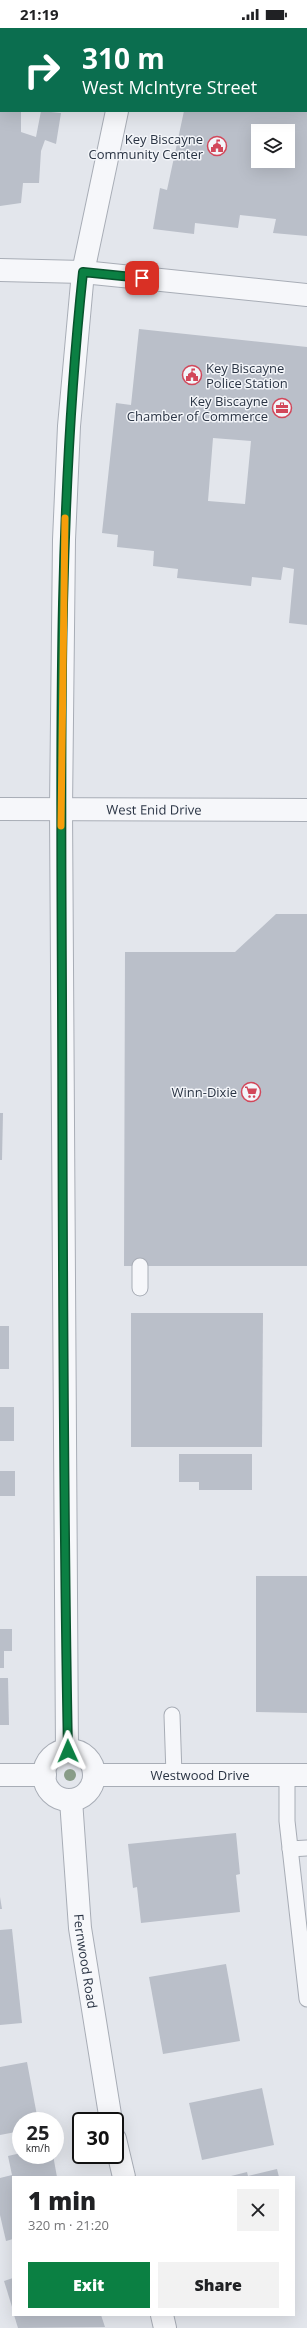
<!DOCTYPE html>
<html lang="en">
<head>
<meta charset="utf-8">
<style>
	:root { --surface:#fff; --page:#f2f2f2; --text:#202124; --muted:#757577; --accent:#0b8043 }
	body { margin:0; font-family:"Open Sans",sans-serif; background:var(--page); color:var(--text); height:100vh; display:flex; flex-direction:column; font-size:15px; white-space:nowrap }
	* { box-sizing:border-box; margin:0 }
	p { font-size:13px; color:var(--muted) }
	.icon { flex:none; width:22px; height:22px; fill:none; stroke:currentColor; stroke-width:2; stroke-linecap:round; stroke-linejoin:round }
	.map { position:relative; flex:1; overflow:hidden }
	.sheet { position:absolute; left:12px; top:2148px; width:283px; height:140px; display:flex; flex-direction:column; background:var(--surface); border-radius:0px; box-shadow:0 4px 16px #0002 }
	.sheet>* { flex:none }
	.top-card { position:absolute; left:0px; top:0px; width:307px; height:84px; box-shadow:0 4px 16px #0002; background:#0b6e4f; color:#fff; overflow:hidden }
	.tools { position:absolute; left:251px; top:96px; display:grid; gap:8px }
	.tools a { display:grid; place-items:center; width:44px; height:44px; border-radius:0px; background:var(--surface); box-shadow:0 4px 16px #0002; font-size:20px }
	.speed { position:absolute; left:12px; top:2084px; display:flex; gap:8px; font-size:20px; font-weight:700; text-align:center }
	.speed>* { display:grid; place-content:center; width:52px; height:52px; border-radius:50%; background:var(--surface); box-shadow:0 4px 16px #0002; line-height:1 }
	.speed small { font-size:10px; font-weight:400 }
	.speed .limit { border:2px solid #111; border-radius:6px; background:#fff; color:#111 }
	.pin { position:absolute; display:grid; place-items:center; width:34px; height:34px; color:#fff; margin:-17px; border-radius:8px; box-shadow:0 2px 6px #0006 }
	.me { position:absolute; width:44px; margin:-22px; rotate:359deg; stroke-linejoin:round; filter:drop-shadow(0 0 3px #0008) }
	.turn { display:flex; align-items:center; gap:14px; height:84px; padding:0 16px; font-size:18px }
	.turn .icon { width:52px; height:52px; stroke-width:2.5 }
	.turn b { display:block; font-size:28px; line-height:34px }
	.round { display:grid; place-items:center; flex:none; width:42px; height:42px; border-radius:0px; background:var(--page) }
	.summary { display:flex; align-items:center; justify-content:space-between; height:68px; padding:0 16px }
	h1 { font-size:24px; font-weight:800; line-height:30px }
	.cta { display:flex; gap:8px; margin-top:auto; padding:8px 16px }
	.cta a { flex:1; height:46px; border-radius:0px; background:var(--accent); color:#fff; font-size:16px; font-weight:800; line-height:46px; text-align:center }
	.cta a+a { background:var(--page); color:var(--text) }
	.status { display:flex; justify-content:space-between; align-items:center; height:28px; padding:0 20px; background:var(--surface); direction:ltr }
	.status svg { height:11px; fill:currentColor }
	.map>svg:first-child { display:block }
</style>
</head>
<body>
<div class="status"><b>21:19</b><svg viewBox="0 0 49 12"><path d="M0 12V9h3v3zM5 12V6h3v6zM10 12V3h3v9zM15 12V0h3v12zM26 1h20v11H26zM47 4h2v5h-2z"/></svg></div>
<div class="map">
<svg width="307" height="2300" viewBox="0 0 307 2300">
	<rect width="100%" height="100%" fill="#e3e6ec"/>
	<g fill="#babfc9" fill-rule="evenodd">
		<path d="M0 83H21V104L36 109 41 83 61 85 56 116 45 112 41 123 39 155H23L21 175 0 178Z"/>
		<path d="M184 83H307V208L273 205 276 191 240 187 238 200 195 195 194 206 153 201 160 160 167 162ZM258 103H288V133H258Z"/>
		<path d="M139 301 307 319V597L289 595 294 541 283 539 281 552 252 549 251 558 177 550 178 541 153 538 154 523 117 519 118 507 102 505 116 375 131 377ZM213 410 251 413 245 476 208 473Z"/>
		<path d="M276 886H307V1238H124L125 924H235Z"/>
		<path d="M0 1085H3L2 1132H0Z"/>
		<path d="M131 1285H263L262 1419H131Z"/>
		<rect x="0" y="1298" width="9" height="43"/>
		<rect x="0" y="1379" width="14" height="34"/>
		<path d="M179 1426H252V1462H199V1454H179Z"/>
		<rect x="0" y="1443" width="15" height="25"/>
		<path d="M256 1548H307V1685L256 1684Z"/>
		<path d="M0 1601H12V1623H4V1640H0Z"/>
		<path d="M0 1650H8L9 1697H0Z"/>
		<path d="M236 1805 240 1846 236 1847 240 1884 141 1895 137 1859 133 1860 128 1816Z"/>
		<path d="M0 1869 2 1881H0Z"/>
		<path d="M12 1901 22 1995 0 1997V1902Z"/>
		<path d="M226 1936 240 2013 163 2026 149 1949Z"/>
		<path d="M27 2034 38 2093H21V2103L0 2107V2039Z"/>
		<path d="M262 2060 274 2117 202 2132 189 2075Z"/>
		<path d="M21 2125V2127H53L57 2149H13V2211L6 2213 0 2187V2150L12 2147 8 2128Z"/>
		<path d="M277 2141 279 2149H227L247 2144 248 2148Z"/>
		<path d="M13 2250V2282L4 2253Z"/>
		<path d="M14 2287H101L105 2299 18 2300Z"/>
	</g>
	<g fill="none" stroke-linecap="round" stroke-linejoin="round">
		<g stroke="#a8adb6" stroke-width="17">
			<g id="service">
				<path d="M140 1238V1260"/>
				<path d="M172 1687 174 1747"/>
				<path d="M287 1747V1793L307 1971"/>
				<path d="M290 1821 307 1820"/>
			</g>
		</g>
		<g stroke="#a8adb6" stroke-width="24">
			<g id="minor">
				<path d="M135 1 136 0"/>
				<path d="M0 242 83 244 307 267"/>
				<path id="s1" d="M0 781 307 782"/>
				<circle cx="69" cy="1747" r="25"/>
				<path d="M67 1723 61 781 64 512 69 398 83 244 117 83"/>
				<path d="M0 1747H45"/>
				<path id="s2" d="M94 1747H307"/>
				<path id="s3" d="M71 1772 80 1900 111 2093"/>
				<path d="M115 2111 124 2149"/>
				<path d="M162 2287 165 2300"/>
			</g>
		</g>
		<use href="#service" stroke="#f6f7fa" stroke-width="15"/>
		<use href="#minor" stroke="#f6f7fa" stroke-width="22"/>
	</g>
	<circle fill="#899d88" cx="70" cy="1747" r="6"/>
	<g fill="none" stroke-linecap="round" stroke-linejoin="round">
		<g stroke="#07532c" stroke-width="10">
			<path id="route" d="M68 1723C63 1473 63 1222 62 972 61 729 57 486 83 244L142 250"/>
		</g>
		<use href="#route" stroke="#0b8043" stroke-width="7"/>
		<path stroke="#f59e0b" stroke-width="7" d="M61 798 65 490"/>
	</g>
	<defs>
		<g id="civic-ring" transform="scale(1)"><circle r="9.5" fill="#f3f5f9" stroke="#d2475a" stroke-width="1.5"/><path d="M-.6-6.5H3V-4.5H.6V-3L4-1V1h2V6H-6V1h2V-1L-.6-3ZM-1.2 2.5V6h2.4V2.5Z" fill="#d2475a"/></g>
		<g id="office-ring" transform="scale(1)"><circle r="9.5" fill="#f3f5f9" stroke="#d2475a" stroke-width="1.5"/><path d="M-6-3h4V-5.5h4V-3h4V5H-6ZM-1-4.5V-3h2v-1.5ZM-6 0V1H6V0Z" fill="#d2475a"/></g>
		<g id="supermarket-ring" transform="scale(1)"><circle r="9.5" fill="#f3f5f9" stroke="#d2475a" stroke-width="1.5"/><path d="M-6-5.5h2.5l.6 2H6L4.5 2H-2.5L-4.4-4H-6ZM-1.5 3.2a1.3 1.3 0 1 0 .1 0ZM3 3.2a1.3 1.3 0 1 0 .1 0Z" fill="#d2475a"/></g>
	</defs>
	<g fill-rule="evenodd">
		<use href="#civic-ring" x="217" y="118"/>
		<use href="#civic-ring" x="192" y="347"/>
		<use href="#office-ring" x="282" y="380"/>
		<use href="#supermarket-ring" x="251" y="1064"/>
	</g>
	<g text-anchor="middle" stroke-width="3" stroke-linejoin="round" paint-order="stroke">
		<g font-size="13" fill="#2a3444" stroke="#f3f5f9" text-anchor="end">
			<text x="203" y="116">Key Biscayne<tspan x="203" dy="15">Community Center</tspan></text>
			<text x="206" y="345" text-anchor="start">Key Biscayne<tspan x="206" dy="15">Police Station</tspan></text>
			<text x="268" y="378">Key Biscayne<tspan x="268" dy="15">Chamber of Commerce</tspan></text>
			<text x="237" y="1069">Winn-Dixie</text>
		</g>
		<g font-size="13" fill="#2a3444" stroke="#f3f5f9">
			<text dy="5" stroke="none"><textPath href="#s1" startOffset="154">West Enid Drive</textPath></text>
			<text dy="5" stroke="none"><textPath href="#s2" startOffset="106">Westwood Drive</textPath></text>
			<text dy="5" stroke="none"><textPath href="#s3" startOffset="162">Fernwood Road</textPath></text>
		</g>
	</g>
</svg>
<div class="tools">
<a><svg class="icon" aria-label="layers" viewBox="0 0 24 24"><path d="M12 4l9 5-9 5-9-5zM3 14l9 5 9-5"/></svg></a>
</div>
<div class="speed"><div>25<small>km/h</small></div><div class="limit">30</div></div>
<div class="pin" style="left:142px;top:250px;background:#d93025"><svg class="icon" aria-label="arrive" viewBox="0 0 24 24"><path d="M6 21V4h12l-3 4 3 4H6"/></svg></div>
<svg class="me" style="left:68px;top:1723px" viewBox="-20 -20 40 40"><path d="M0-17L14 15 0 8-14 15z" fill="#0b8043" stroke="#fff" stroke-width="4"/></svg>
<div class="top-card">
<div class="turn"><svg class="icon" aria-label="right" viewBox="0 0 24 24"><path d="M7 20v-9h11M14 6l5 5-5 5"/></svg><div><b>310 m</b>West McIntyre Street</div></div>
</div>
<section class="sheet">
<div class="summary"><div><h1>1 min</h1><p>320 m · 21:20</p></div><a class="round"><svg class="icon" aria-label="close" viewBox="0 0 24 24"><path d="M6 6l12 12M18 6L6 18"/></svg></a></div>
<div class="cta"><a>Exit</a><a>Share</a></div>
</section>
</div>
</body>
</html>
